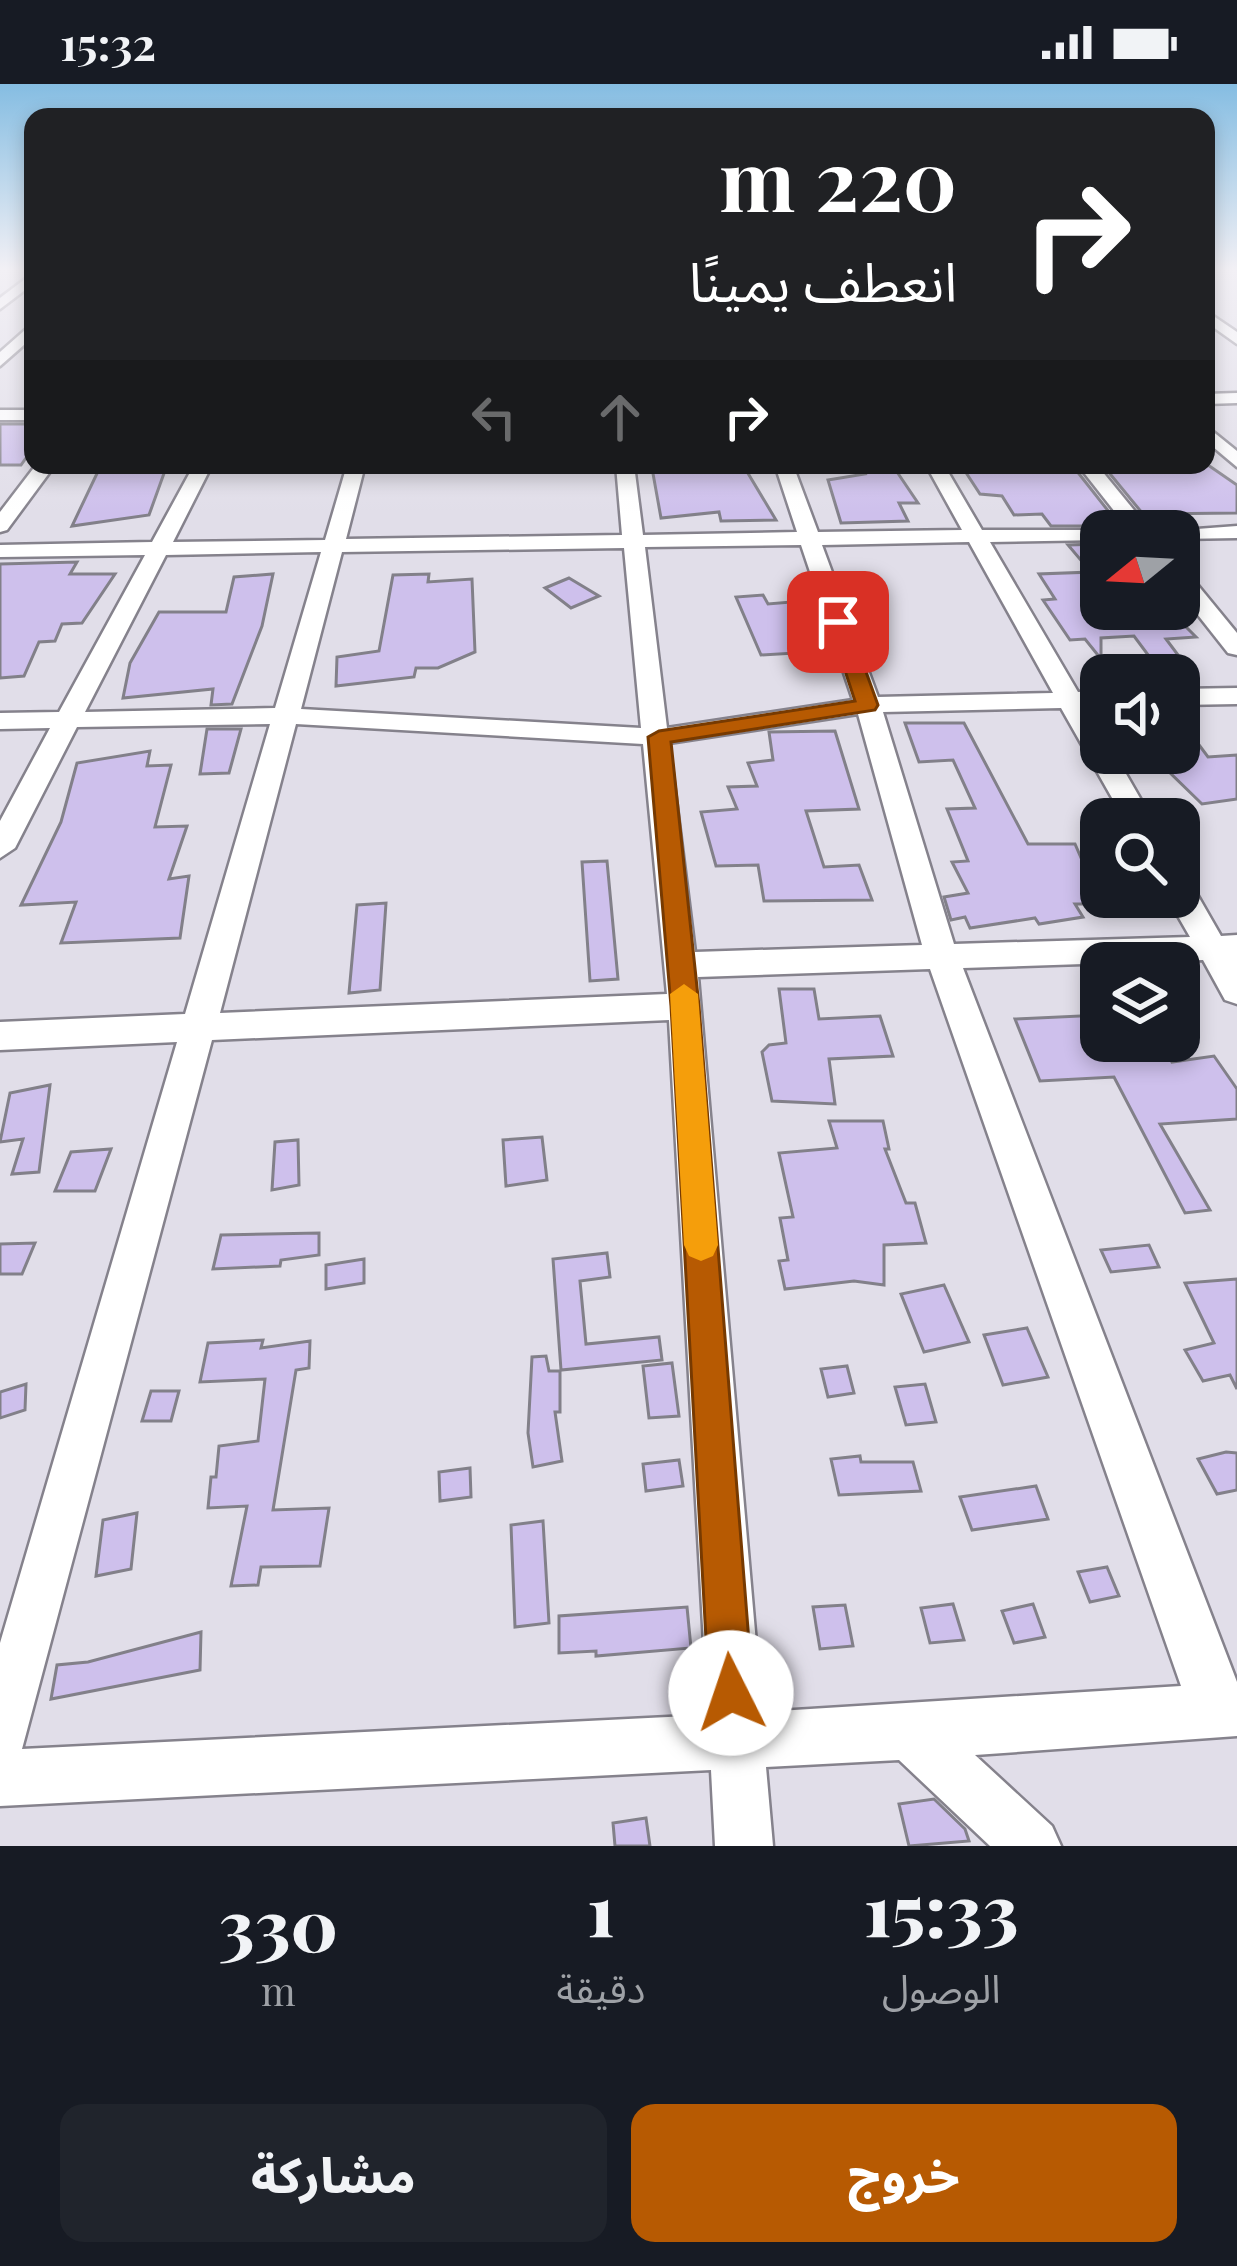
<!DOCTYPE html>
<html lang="ar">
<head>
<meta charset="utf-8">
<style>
	:root { --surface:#171b24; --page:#20242c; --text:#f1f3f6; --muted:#9ea1a6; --accent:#b75a02 }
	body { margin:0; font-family:"Playfair Display","Noto Sans Arabic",serif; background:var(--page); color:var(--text); direction:rtl; height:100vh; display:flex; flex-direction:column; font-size:45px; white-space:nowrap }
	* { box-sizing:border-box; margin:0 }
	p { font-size:39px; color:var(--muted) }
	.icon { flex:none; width:66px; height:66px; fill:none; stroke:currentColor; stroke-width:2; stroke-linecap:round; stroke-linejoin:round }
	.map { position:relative; height:1762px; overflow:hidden; direction:ltr }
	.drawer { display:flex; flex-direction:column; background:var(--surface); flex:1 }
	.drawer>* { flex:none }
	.banner { position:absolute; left:24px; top:24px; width:1191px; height:366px; border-radius:24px; box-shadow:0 6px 18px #0003; direction:rtl; background:#202124; color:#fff; overflow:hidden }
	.needle { width:78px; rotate:252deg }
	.tools { position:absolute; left:1080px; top:426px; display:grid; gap:24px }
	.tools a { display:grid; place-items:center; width:120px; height:120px; border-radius:24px; background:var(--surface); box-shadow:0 6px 18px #0003; font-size:60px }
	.pin { position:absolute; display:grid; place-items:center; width:102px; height:102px; color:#fff; margin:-51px; border-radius:24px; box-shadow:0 6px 18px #0006 }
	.me { position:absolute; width:132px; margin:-66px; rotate:356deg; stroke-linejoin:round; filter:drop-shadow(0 0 9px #0008) }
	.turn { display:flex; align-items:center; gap:42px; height:252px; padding:0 60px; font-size:54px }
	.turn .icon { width:156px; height:156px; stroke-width:2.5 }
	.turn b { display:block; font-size:84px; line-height:102px }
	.lanes { display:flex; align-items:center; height:114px; padding:0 60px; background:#0003; justify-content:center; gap:60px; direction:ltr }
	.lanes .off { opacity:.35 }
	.eta { display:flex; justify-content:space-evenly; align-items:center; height:204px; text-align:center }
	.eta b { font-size:72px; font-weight:800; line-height:84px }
	.primary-button { display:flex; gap:24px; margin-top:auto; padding:24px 60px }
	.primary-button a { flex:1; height:138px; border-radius:24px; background:var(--accent); color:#fff; font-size:48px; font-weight:800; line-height:138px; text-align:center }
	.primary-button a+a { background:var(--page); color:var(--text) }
	.status { display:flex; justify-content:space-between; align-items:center; height:84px; padding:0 60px; background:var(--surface); direction:ltr }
	.status svg { height:33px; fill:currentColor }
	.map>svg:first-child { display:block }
</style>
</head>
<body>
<div class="status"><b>15:32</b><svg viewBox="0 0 49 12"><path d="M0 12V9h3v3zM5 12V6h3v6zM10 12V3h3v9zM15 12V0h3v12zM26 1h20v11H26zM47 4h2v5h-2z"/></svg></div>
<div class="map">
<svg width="1237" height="1762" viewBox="0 0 1237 1762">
	<rect width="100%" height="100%" fill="#e1dee9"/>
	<g fill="#cec0ec" stroke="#828089" stroke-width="3">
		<path d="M0 340H33V364L21 381H0Z"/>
		<path d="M101 381H167L149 431 72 442Z"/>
		<path d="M729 381 732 386H746L776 436 721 437 719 428 661 434 652 384Z"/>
		<path d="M961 381 1076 386 1113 433 1101 434V442H1051L1042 430 1014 431 1002 412 980 410Z"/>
		<path d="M1115 381H1208L1237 401V429L1143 430 1106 385H1117Z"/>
		<path d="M893 382 918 419H899L908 437 841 439 828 396 865 390 861 384Z"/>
		<path d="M1101 460V532L1168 525 1196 553 1166 555 1193 591H1163L1134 552 1101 554V575L1085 555 1070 556 1043 516 1055 515 1039 490 1091 488 1068 461Z"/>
		<path d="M77 478 70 490H115L82 539 62 540 55 557 39 558 24 592 0 594V480Z"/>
		<path d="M273 490 262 542 232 620 211 621 213 605 123 614 130 579 159 528H226L234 493Z"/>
		<path d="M429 490 428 498 472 495 475 568 438 584H416L414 593 336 602 337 573 379 567 393 491Z"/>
		<path d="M569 494 599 512 571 524 545 504Z"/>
		<path d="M763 511 768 520 791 518 813 568 761 571 736 513Z"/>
		<path d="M1179 634 1208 673 1237 671V715L1202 720 1161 680 1179 676Z"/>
		<path d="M905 639H964L1028 760H1075L1082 776 1101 777V820H1075L1083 833 1039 840 1035 834 970 844 965 833 951 836 944 813 968 809 952 778 968 777 947 725 975 724 953 676 919 678Z"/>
		<path d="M207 645H241L229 689 200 690Z"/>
		<path d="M835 647 859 725 806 727 824 783 859 781 872 816 764 817 758 781 716 782 701 728 737 725 728 703 757 702 748 679 773 676 769 648Z"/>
		<path d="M150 667 147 682 171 681 155 743 187 742 169 795 189 792 180 854 61 859 76 818 21 821 61 738 77 679Z"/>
		<path d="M607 777 618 895 590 897 582 778Z"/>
		<path d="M386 819 380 906 349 909 357 821Z"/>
		<path d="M779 905H814L819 935 880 932 893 972 829 975 835 1020 772 1017 762 968 769 961 786 959Z"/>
		<path d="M1101 931V957H1160L1172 978 1214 972 1237 1005V1035L1160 1040 1210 1126 1185 1129 1114 993 1040 997 1015 935Z"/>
		<path d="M50 1001 39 1088 12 1090 23 1055 0 1058 10 1009Z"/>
		<path d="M829 1037H883L889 1065H885L906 1119H915L926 1159 884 1161V1201L854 1197 785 1205 779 1177 788 1176 780 1134 793 1133 779 1069 837 1064Z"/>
		<path d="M542 1053 547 1096 506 1102 503 1056Z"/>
		<path d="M298 1056 299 1101 272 1106 275 1058Z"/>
		<path d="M111 1065 95 1107H55L71 1068Z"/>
		<path d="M319 1149V1171L281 1176 280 1182 213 1185 221 1151Z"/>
		<path d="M35 1159 22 1190H0V1160Z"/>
		<path d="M1149 1161 1159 1183 1111 1188 1101 1166Z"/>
		<path d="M607 1169 610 1193 580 1197 586 1260 659 1253 662 1276 561 1286 553 1175Z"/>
		<path d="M364 1175V1199L326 1205V1181Z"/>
		<path d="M1237 1195V1305L1230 1291 1203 1297 1185 1266 1214 1259 1185 1199Z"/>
		<path d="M944 1201 969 1258 924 1268 901 1210Z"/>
		<path d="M1027 1244 1048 1293 1003 1301 984 1251Z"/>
		<path d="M263 1256 261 1264 310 1257 309 1284 296 1286 273 1426 329 1424 320 1482 261 1483 258 1501 231 1502 247 1422 208 1424 211 1393H216L219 1362 258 1357 265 1295 200 1298 208 1259Z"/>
		<path d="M546 1272 549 1287H560V1328H555L562 1377 533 1383 528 1349 532 1273Z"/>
		<path d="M672 1279 679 1332 649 1334 643 1282Z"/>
		<path d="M847 1282 854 1309 828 1313 821 1285Z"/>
		<path d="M26 1300 25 1326 0 1334V1308Z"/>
		<path d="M925 1300 936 1338 906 1341 895 1303Z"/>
		<path d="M151 1307H179L171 1337H142Z"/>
		<path d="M1226 1368 1237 1369V1406L1217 1410 1198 1375Z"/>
		<path d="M860 1372 861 1378H913L921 1407 839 1411 831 1375Z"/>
		<path d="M679 1376 683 1402 646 1407 643 1380Z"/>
		<path d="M470 1384 471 1413 440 1417 439 1388Z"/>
		<path d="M1036 1402 1048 1435 972 1446 960 1413Z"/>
		<path d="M137 1429 131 1485 96 1492 103 1436Z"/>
		<path d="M543 1437 549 1539 515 1543 511 1441Z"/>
		<path d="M1107 1483 1119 1512 1090 1518 1078 1488Z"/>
		<path d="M953 1520 964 1556 930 1559 921 1524Z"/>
		<path d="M1033 1520 1045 1553 1014 1559 1002 1527Z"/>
		<path d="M845 1521 853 1562 820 1565 813 1523Z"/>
		<path d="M687 1523 691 1564 596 1572V1567L559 1569V1532Z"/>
		<path d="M201 1548 200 1586 51 1615 57 1581 88 1578Z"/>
		<path d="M934 1715 965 1745 969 1757 909 1762 899 1720Z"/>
		<path d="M646 1734 650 1762H615L613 1739Z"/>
	</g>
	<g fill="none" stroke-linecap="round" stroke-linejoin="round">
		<g stroke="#85828c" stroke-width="5">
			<g id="minor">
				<path d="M33 189V200L0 225V214Z"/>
				<path d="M1206 227 1237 248V260L1206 238Z"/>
				<path d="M33 239V253L0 282V268Z"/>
				<path d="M1237 309V319L1206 320V310Z"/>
				<rect x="0" y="326" width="33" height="10"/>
				<path d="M1206 342 1237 367V383L1206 357Z"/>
				<path d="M36 381H55L7 446 0 448V428Z"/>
				<path d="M194 381H212L173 458 325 456 347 381H365L346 455 622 451 616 381H634L643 451 797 448 775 381H793L818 448 962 446 926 381H944L982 446H1108L1101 447V456L990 458 1078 608 1101 607V623H1087L1101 647V669H1114L1152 735H1124L1061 624 883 628 954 860 1190 853 1167 813H1179V795L1190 798 1221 852 1237 851V920L1225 916 1203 876 963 884 1237 1598V1652L975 1671 1052 1742 1061 1762H990L899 1676 766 1683 773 1762H715L711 1686 0 1722V1559L177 958 0 966V938L185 930 270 640 77 643 15 764 0 774V737L50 644 0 645V629L59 628 145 471 0 473V461L152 458ZM969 458 1053 609 878 613 822 461ZM801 461 853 616 667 644 645 463ZM624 464 641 644 301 625 342 468ZM321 468 275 624 85 628 166 471ZM858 630 922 861 695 868 669 659ZM296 640 643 660 667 910 220 929ZM930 885 1181 1602 762 1628 698 893ZM669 936 708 1631 22 1665 212 956Z"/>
				<path d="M1078 381H1097L1151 447H1130Z"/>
				<path d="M1237 442V454L1179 455V447H1170Z"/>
				<path d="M1179 486 1187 488 1237 549V571L1228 569 1179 507Z"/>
				<path d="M1237 604V620L1179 621V605Z"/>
			</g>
		</g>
		<use href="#minor" fill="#fff" fill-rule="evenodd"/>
	</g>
	<linearGradient id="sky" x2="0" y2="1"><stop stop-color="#85bde2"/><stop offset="0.43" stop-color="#f2f0f5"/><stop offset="1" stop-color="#f2f0f5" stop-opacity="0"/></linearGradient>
	<rect width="1237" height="430" fill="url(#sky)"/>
	<path fill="#b75a02" stroke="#773a01" stroke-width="3" d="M838 532 848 538 878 621 875 626 671 658 699 922 753 1609 746 1624 731 1631 715 1624 709 1609 671 922 648 653 659 647 855 617 829 538Z"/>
	<path fill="#f59e0b" d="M684 900 698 910 718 1161 713 1172 701 1177 689 1172 684 1161 670 910Z"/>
</svg>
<div class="tools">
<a><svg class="needle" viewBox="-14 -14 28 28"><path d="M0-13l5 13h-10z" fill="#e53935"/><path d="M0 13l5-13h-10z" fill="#9ea1a6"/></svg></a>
<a><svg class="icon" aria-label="sound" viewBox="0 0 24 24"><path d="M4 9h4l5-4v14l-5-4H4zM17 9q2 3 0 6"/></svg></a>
<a><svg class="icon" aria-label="search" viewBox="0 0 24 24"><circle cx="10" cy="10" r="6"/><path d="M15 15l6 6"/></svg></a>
<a><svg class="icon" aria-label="layers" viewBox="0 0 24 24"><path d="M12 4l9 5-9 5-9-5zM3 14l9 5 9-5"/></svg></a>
</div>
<div class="pin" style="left:838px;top:538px;background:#d93025"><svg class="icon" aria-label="arrive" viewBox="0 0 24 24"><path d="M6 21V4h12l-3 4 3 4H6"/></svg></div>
<svg class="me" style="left:731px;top:1609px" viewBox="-20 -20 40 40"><circle r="19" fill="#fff"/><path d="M0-13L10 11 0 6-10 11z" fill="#b75a02"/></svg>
<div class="banner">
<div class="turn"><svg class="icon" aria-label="right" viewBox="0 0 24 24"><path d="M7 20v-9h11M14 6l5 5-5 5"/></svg><div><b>220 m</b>انعطف يمينًا</div></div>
<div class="lanes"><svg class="icon off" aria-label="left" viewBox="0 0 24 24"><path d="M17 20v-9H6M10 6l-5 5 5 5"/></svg><svg class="icon off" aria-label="ahead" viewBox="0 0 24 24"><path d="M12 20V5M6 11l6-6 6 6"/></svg><svg class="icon" aria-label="right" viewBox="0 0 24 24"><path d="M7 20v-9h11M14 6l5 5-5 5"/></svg></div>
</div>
</div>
<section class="drawer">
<div class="eta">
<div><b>15:33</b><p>الوصول</p></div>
<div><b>1</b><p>دقيقة</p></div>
<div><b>330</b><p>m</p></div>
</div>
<div class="primary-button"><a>خروج</a><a>مشاركة</a></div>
</section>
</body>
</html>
